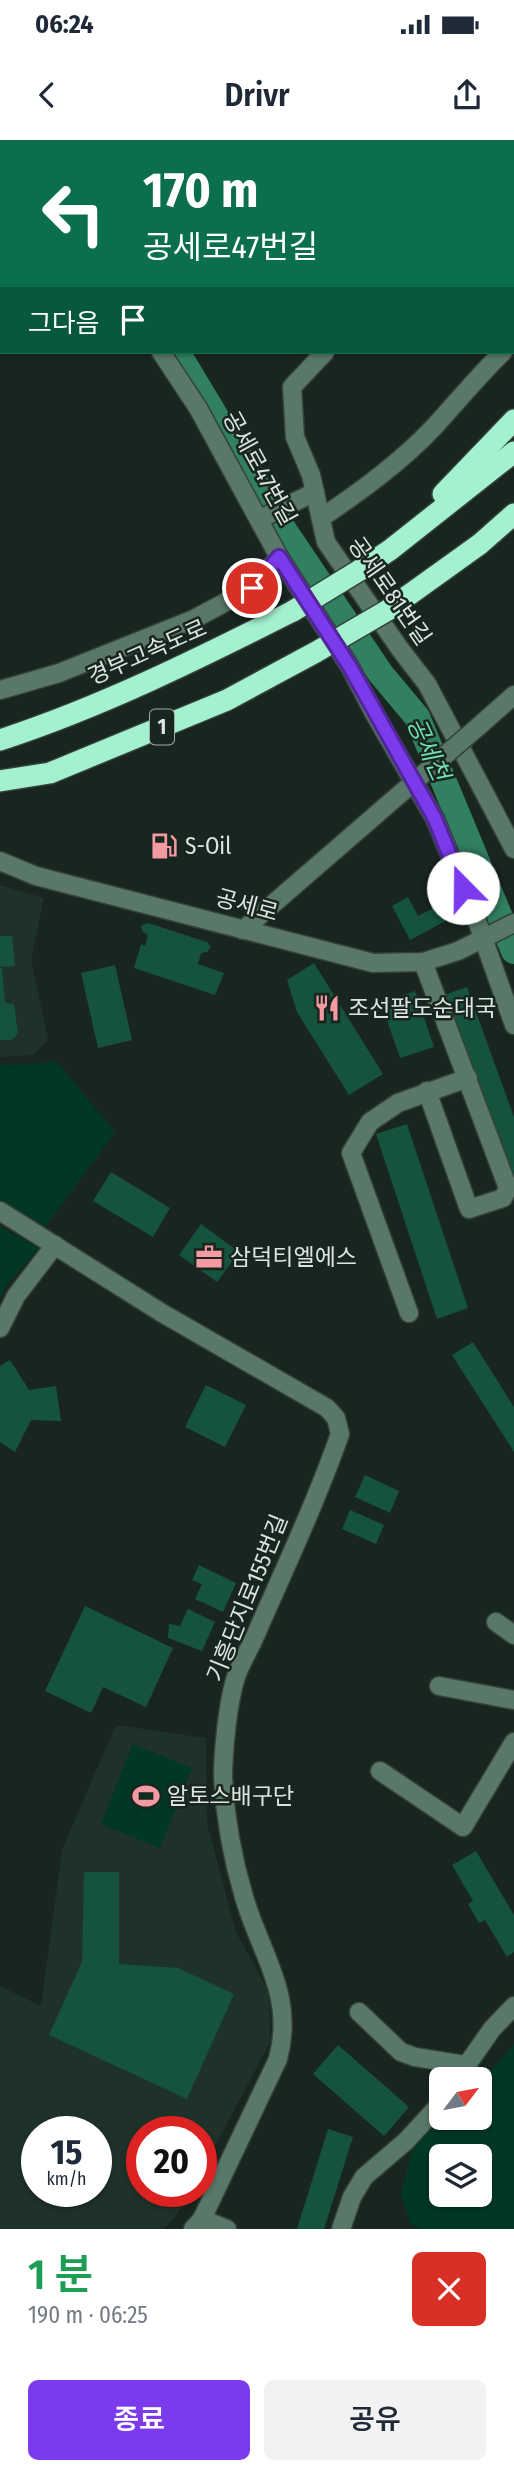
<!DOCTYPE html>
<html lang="ko">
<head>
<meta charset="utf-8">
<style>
	:root { --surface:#fff; --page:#f2f2f3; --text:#1f2937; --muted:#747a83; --accent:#7c3aed }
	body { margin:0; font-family:"Fira Sans Condensed","Noto Sans KR",sans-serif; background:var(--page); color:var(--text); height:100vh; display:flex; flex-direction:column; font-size:26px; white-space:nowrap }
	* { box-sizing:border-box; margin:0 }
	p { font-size:23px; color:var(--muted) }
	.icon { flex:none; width:38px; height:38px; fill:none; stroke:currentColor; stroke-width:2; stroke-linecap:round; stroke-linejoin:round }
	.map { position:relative; height:2089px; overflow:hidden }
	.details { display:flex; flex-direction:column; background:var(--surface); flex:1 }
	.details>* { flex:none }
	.banner { position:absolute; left:0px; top:0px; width:514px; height:214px; box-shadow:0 2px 5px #0004; background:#0b6e4f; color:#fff; overflow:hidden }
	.needle { width:46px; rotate:58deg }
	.buttons { position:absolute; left:429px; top:1927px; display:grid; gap:14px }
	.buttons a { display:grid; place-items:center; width:63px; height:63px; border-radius:10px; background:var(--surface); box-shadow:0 2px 5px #0004; font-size:35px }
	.speed { position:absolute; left:21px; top:1976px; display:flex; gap:14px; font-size:35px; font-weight:700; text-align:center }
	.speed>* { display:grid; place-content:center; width:91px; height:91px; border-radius:50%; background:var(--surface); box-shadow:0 2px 5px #0004; line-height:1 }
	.speed small { font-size:18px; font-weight:400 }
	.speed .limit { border:10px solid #d22; background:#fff; color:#111 }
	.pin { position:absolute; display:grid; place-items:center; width:60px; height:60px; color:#fff; margin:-30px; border:4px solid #fff; border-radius:50%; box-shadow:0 2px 7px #0007 }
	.me { position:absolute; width:77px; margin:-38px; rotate:338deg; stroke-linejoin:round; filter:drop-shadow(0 0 5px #0008) }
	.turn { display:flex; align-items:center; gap:24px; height:147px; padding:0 28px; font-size:32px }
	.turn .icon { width:91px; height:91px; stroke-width:2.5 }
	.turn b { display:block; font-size:49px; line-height:60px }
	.then { display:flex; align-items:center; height:66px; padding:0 28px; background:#0003; gap:14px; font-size:26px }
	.round { display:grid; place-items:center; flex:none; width:74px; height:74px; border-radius:10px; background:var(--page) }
	.headline { display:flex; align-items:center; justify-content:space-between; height:119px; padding:0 28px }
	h1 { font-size:42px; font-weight:600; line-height:52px; color:#1e9e55 }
	.cta { display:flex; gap:14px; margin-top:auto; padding:14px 28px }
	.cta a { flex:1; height:80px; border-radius:10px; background:var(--accent); color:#fff; font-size:28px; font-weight:600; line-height:80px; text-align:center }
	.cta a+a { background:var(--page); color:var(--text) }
	.status { display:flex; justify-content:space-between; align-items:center; height:49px; padding:0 35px; background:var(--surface); direction:ltr }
	.status svg { height:19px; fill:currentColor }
	header { display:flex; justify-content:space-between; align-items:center; height:91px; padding:0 28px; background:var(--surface); font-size:32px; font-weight:600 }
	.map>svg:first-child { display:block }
</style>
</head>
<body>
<div class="status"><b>06:24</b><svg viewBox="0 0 49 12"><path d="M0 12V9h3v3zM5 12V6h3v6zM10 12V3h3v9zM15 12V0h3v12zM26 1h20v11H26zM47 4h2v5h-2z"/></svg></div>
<header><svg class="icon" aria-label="back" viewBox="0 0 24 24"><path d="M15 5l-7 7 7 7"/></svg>Drivr<svg class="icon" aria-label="share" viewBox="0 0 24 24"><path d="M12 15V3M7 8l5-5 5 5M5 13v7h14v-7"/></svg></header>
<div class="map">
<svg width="514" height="2089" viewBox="0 0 514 2089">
	<rect width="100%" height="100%" fill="#192620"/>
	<g fill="#1e3229" fill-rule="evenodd">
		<path d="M0 745 44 758 31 820 48 899 34 915 0 917Z"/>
		<path d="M116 1585 206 1598 207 1683 236 1792 269 1852 270 1902 201 2033V1992H142V2051H192L185 2064 164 2089H0V1846L41 1866 62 1710ZM37 1992H96V2051H37Z"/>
	</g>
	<g fill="#003725" fill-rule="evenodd">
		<path d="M57 922 115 992 45 1087 0 1060V925Z"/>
		<path d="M0 1087 39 1108 5 1147 0 1158Z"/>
		<path d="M133 1604 192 1628 160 1708 101 1684Z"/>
		<path d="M514 1905V2089H420L410 2083 401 2054 416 1995 441 1974V1978H480V1942ZM441 2016H480V2054H441Z"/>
	</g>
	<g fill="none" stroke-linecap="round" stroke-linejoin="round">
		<path stroke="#318062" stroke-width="26" d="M177 212 284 390 381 534 417 577 514 811"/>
	</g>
	<g fill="#15533c">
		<path d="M456 756 464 771 410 800 392 766 408 757 418 776Z"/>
		<path d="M148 783 207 802 211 807 207 812 201 813 198 824 224 833 215 855 134 828 141 804 145 806 148 795 142 791 141 786Z"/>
		<path d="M0 796H12L15 826 0 827Z"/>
		<path d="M314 823 383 934 349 955 297 872 287 840Z"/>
		<path d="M115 825 132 900 98 908 81 833Z"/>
		<path d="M0 828H2L5 863 14 864 18 894 11 900H0Z"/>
		<path d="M467 847 514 977V1046L444 855Z"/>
		<path d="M415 851 434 907 400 918 381 863Z"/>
		<path d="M407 984 468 1168 437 1179 376 994Z"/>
		<path d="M111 1032 170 1068 153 1097 93 1061Z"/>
		<path d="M201 1084 239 1112 217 1142 179 1115Z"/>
		<path d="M473 1202 514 1267V1312L452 1215Z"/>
		<path d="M10 1220 29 1250 56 1246 61 1281 31 1280 15 1312 0 1302V1226Z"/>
		<path d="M206 1245 246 1265 225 1307 185 1287Z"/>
		<path d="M365 1335 399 1351 390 1373 355 1357Z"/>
		<path d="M350 1370 384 1385 376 1404 342 1389Z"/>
		<path d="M199 1425 236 1443 223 1472 195 1459 202 1444 192 1440Z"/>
		<path d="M85 1466 173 1508 146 1567 103 1547 91 1573 45 1551Z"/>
		<path d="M188 1469 215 1482 202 1511 168 1498 169 1484 180 1486Z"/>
		<path d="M476 1711 514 1775V1812L507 1817 485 1780 479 1783 468 1764 473 1761 452 1725Z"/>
		<path d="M84 1732H119V1824L178 1828 234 1854 187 1959 49 1895 82 1822Z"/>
		<path d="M338 1905 409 1967 384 1996 313 1934Z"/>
		<path d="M328 1989 353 1997 324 2089H297Z"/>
	</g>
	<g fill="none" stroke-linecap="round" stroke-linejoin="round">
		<g stroke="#34413b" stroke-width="21">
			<g id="minor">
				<path d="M364 2 366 0"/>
				<path d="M0 73 2 74"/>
				<path d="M513 202 514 201"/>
				<path d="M325 212 292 247 295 297 311 335 326 402 400 509 427 544 514 709"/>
				<path d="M321 378C361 351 401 322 434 287 457 262 478 236 503 212"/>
				<path d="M260 379 315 352"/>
				<path d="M279 417 350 527 374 573 435 679 476 778 514 885"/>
				<path d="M0 550 59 533 194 479 252 448 279 417 198 268 161 212"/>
				<path d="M479 586 514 555"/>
				<path d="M0 721 36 736 373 823 423 822 458 811 514 783"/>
				<path d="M243 790 393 660"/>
				<path d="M423 822 508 1048 503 1058 469 1069 427 951"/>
				<path d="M0 1071 162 1173 327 1268 336 1278 340 1294C316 1362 285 1428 256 1494 250 1509 241 1522 236 1537 228 1561 223 1612 223 1637 225 1676 233 1720 244 1757 261 1815 295 1855 278 1919L202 2079 193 2089"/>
				<path d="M409 1173 351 1013 370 982 398 963 468 938"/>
				<path d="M0 1188 16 1156 55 1105"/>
				<path d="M496 1482 514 1495"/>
				<path d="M439 1546 514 1560"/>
				<path d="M380 1631 463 1687 514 1602"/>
				<path d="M359 1872 401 1912 415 1917 465 1925"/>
				<path d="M457 1939 492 1889 514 1866"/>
				<path d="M202 2079 227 2089"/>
				<path d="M341 2089 352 2057 364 2037 406 2001 441 1963"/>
			</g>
		</g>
		<g stroke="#34413b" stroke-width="24">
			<g id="highway">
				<path d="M443 354 514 280"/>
				<path d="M360 430 390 410 514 312"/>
				<path d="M388 470 480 404 514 374"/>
				<path d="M0 600C101 567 198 519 293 471"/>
				<path d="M0 641 50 633 227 560 316 512"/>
			</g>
		</g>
		<use href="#minor" stroke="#597869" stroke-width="18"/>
		<use href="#highway" stroke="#a3f1ce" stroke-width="21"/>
		<g stroke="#34413b" stroke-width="21" stroke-linecap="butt">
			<path id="minor-bridge" d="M393 660 479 586"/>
		</g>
		<g stroke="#34413b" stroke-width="24" stroke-linecap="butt">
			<g id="highway-bridge">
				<path d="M293 471 360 430"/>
				<path d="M316 512 388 470"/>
			</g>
		</g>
		<use href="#minor-bridge" stroke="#597869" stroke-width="18"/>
		<use href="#highway-bridge" stroke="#a3f1ce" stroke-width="21"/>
	</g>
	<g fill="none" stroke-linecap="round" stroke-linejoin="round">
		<g stroke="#51269a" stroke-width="18">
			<path id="route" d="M252 448 279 417 350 527 435 679 463 748"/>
		</g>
		<use href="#route" stroke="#7c3aed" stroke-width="12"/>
	</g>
	<defs>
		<g id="fuel-bare" transform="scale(2.1)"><path d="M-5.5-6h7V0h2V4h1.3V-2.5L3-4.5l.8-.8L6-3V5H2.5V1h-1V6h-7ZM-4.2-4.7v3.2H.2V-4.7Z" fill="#f49aa2" stroke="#192620" stroke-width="2.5" paint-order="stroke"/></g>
		<g id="restaurant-bare" transform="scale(2.1)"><path d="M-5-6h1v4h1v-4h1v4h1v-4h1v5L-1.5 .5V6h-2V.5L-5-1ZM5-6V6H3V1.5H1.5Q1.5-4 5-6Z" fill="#f49aa2" stroke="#192620" stroke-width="2.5" paint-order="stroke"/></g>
		<g id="office-bare" transform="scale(2.1)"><path d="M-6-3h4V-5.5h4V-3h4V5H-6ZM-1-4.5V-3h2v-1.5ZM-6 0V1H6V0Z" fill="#f49aa2" stroke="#192620" stroke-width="2.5" paint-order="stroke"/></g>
		<g id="stadium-bare" transform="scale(2.1)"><path d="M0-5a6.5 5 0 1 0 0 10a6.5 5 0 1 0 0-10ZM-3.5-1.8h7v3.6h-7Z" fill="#f49aa2" stroke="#192620" stroke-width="2.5" paint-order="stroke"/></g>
	</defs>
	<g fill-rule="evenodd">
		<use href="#fuel-bare" x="164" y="706"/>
		<use href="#restaurant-bare" x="327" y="868"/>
		<use href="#office-bare" x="209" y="1117"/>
		<use href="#stadium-bare" x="146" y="1656"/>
	</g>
	<g text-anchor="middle" stroke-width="5" stroke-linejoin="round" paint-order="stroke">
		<rect fill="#192620" stroke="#a1aba6" stroke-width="2" x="150" y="569.5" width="24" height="35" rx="5"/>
		<g font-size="21" font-weight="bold" fill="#dbe4df">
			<text x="162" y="594">1</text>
		</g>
		<g font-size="23" fill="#dbe4df" stroke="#192620">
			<text transform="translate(260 328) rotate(61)" y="8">공세로47번길</text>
			<text transform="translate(390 451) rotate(55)" y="8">공세로81번길</text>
			<text transform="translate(147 512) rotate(-24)" y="8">경부고속도로</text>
			<text transform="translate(247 765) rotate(15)" y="8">공세로</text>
			<text transform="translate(247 1458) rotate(-68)" y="8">기흥단지로155번길</text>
		</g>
		<g font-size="23" fill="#dbe4df" stroke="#192620" text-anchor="start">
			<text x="185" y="714">S-Oil</text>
			<text x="348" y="876">조선팔도순대국</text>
			<text x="230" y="1125">삼덕티엘에스</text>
			<text x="167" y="1664">알토스배구단</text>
		</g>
		<g font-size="24" font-style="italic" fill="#70deb0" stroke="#192620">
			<text transform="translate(428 609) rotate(65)" y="8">공세천</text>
		</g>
	</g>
</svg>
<div class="buttons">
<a><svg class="needle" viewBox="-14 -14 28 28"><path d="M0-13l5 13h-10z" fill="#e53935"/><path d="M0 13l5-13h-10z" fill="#747a83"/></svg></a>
<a><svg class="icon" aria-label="layers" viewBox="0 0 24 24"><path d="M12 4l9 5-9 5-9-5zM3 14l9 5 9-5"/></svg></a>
</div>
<div class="speed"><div>15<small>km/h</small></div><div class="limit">20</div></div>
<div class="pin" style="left:252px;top:448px;background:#d93025"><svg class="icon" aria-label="arrive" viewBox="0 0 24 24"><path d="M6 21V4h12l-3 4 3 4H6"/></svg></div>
<svg class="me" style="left:463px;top:748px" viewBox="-20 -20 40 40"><circle r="19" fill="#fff"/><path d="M0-13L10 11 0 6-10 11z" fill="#7c3aed"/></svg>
<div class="banner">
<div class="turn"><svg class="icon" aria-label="left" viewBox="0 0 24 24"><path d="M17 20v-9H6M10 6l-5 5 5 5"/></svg><div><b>170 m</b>공세로47번길</div></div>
<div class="then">그다음<svg class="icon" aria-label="arrive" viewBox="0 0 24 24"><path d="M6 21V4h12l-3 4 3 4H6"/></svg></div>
</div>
</div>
<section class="details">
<div class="headline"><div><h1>1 분</h1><p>190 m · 06:25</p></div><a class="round" style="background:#d93025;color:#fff"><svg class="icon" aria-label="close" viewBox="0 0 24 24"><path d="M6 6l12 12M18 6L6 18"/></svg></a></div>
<div class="cta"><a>종료</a><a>공유</a></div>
</section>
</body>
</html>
